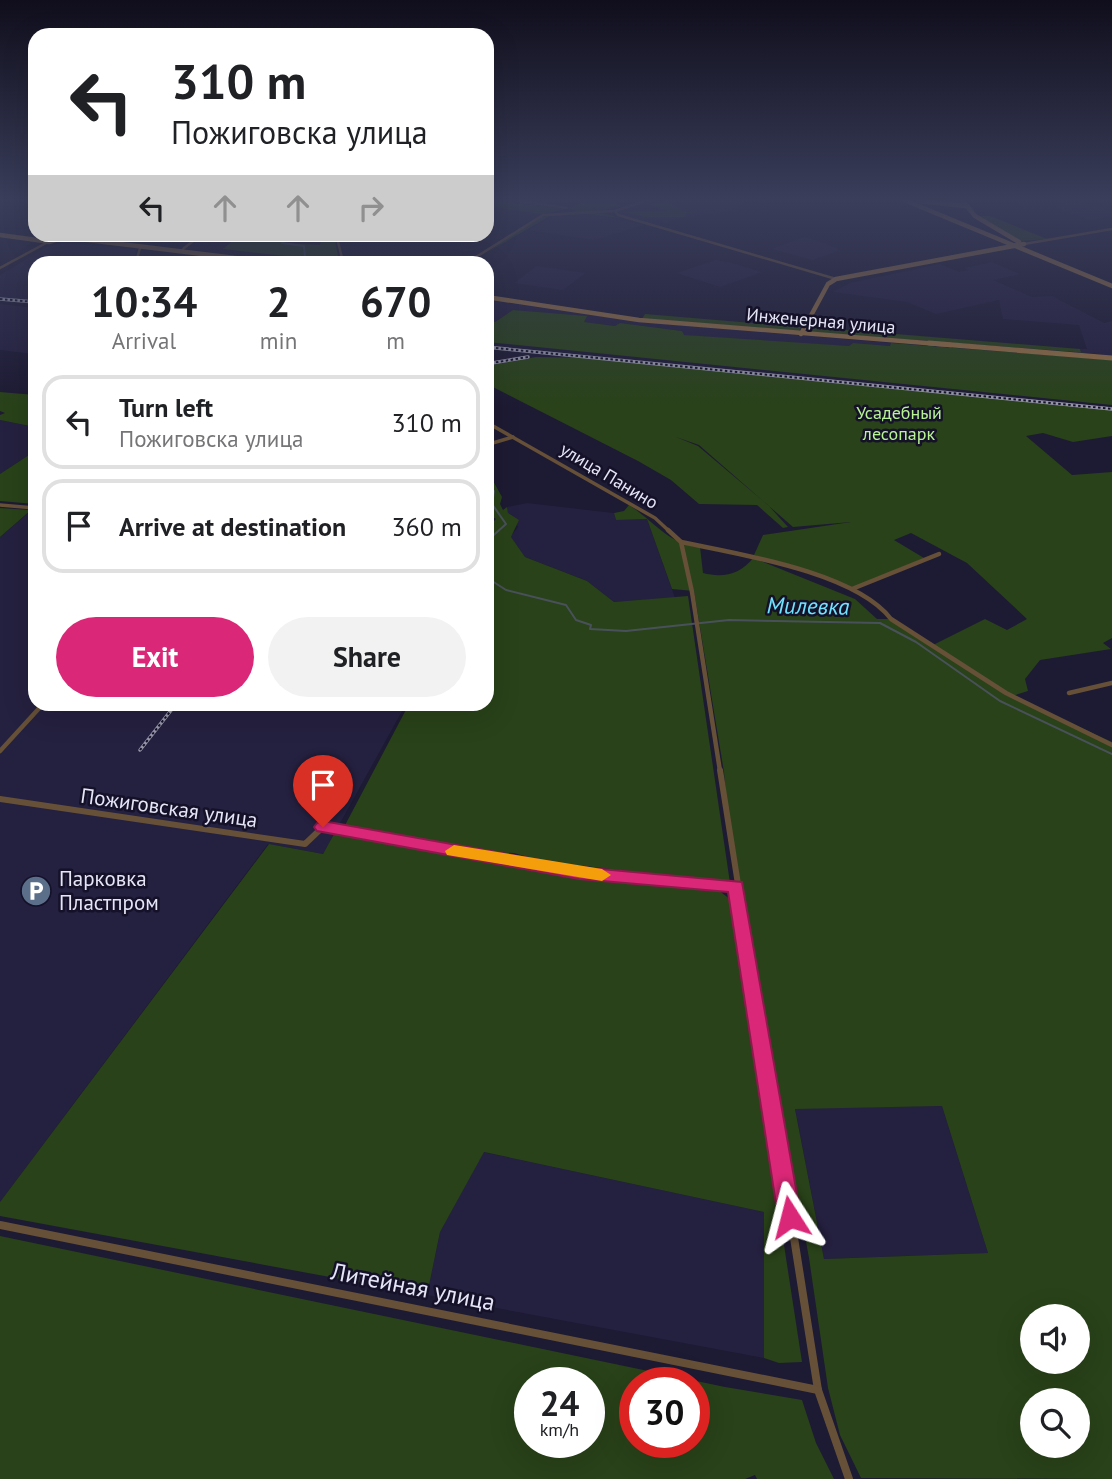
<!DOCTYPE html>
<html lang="en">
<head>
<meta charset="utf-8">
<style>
	:root { --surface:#fff; --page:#f2f2f2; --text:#202124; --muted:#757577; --line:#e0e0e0; --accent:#db2777 }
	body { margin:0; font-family:"PT Sans",sans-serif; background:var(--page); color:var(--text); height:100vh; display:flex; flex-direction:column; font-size:26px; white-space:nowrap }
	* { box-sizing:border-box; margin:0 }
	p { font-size:23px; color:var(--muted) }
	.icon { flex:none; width:38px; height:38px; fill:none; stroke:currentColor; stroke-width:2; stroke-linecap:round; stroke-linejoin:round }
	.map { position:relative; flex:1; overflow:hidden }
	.side { position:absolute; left:28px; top:256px; width:466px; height:455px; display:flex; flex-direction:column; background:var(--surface); border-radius:21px; box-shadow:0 7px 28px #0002 }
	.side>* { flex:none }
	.guide { position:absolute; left:28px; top:28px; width:466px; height:214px; border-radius:21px; box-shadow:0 7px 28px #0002; background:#fff; color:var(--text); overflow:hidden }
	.buttons { position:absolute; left:1020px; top:1304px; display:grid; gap:14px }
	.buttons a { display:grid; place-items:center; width:70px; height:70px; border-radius:50%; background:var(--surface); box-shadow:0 7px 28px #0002; font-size:35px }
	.speed { position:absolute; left:514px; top:1367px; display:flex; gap:14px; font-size:35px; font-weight:700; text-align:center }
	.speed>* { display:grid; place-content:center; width:91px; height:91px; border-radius:50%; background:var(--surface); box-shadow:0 7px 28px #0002; line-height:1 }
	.speed small { font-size:18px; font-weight:400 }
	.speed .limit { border:10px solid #d22; background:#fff; color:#111 }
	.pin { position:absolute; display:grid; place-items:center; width:60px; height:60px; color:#fff; margin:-72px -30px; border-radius:50% 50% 50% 0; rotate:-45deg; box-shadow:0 0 7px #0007 }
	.pin .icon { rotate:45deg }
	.me { position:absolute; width:77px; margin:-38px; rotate:351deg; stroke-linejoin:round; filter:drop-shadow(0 0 5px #0008) }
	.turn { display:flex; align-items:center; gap:24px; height:147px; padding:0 28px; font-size:32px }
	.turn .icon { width:91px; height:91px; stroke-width:2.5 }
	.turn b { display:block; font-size:49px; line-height:60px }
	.lanes { display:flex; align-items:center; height:66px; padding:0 28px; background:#0003; justify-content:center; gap:35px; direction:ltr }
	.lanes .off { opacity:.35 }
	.eta { display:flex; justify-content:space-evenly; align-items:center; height:119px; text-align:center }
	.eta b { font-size:42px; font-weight:700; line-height:49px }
	.button { display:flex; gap:14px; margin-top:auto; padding:14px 28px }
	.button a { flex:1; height:80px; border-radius:42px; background:var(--accent); color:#fff; font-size:28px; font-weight:700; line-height:80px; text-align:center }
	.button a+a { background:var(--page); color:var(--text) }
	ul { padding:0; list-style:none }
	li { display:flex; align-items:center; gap:21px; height:94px; margin:0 14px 10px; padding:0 14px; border:4px solid var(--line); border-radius:21px }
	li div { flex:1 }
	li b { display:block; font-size:26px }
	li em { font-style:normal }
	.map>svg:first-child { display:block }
</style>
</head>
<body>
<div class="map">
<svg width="1112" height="1479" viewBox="0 0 1112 1479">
	<rect width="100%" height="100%" fill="#1d1a33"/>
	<g fill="#24203f">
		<path d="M651 200H729L740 205 735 210 681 218 657 225 618 214 622 208Z"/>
		<path d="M1062 202 1093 204 1112 211V216L1089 220 1059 209 1057 204Z"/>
		<path d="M557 214 598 215 644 225 594 240 528 230Z"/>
		<path d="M804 237 824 243 840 250 813 260 772 249Z"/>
		<path d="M62 243 136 249 135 262H35V300L0 297V275L47 247Z"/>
		<path d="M716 260 732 263 762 272 720 287 677 273Z"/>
		<path d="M992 262 1020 274 993 280 1032 297 1052 296 1104 323 1112 321V356L1081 352 1080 349H1087L1079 325 1003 319 999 300 936 314 907 302 833 292 850 283 940 264 959 272 969 270 965 268Z"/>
		<path d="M537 266 585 273 563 290 514 283Z"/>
		<path d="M486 300 643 322 891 343 890 346 853 343 850 346 759 342 683 335 682 331 620 323 616 326 583 322 586 316 513 310 495 322H487Z"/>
		<path d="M0 304 35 308 33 354 0 350Z"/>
		<path d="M0 420 35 427V451L0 474Z"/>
		<path d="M527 503 614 513 616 520 647 519 675 598 614 602 587 581 525 557 510 537 518 527 508 513 507 507Z"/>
		<path d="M35 507V704H406L323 854 268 844 0 1202V537Z"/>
		<path d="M942 1106 988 1253 824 1259 795 1108Z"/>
		<path d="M483 1152 764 1212V1358L427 1295 440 1232Z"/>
	</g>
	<g fill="#294219" fill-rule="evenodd">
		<path d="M487 200 565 209 542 214 487 206Z"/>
		<path d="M581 200H611L621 206 598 211 620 218 585 214 550 216 486 253 540 217 576 211 569 208 586 201Z"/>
		<path d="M668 202 684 210 679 211 699 213H686L684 217H645L625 212 669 211 648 204Z"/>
		<path d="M979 216H990L1047 239 1021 241Z"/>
		<path d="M240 235H281L287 237 285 243 320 245 321 241 335 240 339 262 223 249Z"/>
		<path d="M513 310 587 316 584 322 615 326 620 323 682 331 684 335 849 346 853 343 890 346 891 343 1112 360V405L487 342V322H495Z"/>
		<path d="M645 314 801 327 799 331 642 319Z"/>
		<path d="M810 327 1080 349 1081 352 1088 353 811 332Z"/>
		<path d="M536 357 601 358 1112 410V436L1073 442 1043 433 1026 436 1072 475 1112 472V638L1103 643 1111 649 1040 660 1025 679 1028 691 1012 696 1112 742V1479L861 1478 840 1435 828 1388 809 1258 745 907 730 842 724 772 694 591 672 589 647 519 616 520 614 513 624 511 629 505C654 521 669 545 700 547L703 573C722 578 740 575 753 558L855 599 877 619H889L933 645 985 619 1007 630 1027 619 967 563 911 533 894 540 924 558 852 588 754 555 763 535 851 522 793 527 699 445 676 437 698 446 768 505 788 527 783 528 757 505 699 504 671 480 638 461 487 384 486 366ZM942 1106 988 1253 824 1259 795 1109ZM1032 1316H1078V1362H1032ZM1032 1400H1078V1446H1032Z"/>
		<path d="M0 392 35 395V427L0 420V415L5 413 0 411Z"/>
		<path d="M35 451V504L0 501V474Z"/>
		<path d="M487 470 502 497 500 504 503 510 507 507 508 513 519 520 511 537 525 557 587 581 614 602 688 596 730 883 542 861 514 853 473 852 343 829 409 704H486L487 528 496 519 487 513Z"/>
		<path d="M0 508 31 510 0 537Z"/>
		<path d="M334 834 566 875 717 889 731 900 802 1362 779 1363 764 1358V1212L484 1152 440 1232 427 1295 0 1216V1202L269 844 323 854Z"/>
		<path d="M0 1236 725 1387 802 1400 816 1443 834 1479H757L755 1475 745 1479H0ZM590 1382V1442H530V1382ZM695 1382V1442H635V1382Z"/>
	</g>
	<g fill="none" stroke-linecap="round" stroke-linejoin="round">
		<g stroke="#485159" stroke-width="2">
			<path d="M278 234 286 238 282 243 304 246 305 257"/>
			<path d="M486 486 494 491 492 504 506 524 486 542"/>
			<path d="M486 577 506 590 566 605 576 620 591 625 590 629 626 631 729 620 880 623 916 642 1000 701 1112 754"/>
		</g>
		<g stroke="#665037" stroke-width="2.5">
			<path d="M518 201 567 208"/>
			<path d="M615 211 618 215 836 279"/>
			<path d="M312 234 315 238H337"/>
			<path d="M336 234 343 262"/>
			<path d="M1024 244 1112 229"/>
			<path d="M183 249 202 234"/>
			<path d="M136 262 140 248"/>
			<path d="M468 262 543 215 615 211 648 200"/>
			<path d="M0 268 48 242"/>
		</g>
		<g stroke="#665037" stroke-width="3.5">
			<path d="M486 422 655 518 669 531"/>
			<path d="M486 445 513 437"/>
			<path d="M0 505 35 508"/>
		</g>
		<g stroke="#665037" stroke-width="4.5">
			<path d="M668 530 681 542 692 592 720 771"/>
			<path d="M681 542C738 554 855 572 891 619L1006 693 1112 745"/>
			<path d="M852 589 939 554"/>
			<path d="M1069 693 1112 683"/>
			<path d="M0 751 43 704"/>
		</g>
		<g stroke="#665037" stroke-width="6">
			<path d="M720 770 769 1081"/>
			<path d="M0 799 305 844 326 824"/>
			<path d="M323 827 579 873 736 887"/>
		</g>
		<g stroke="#665037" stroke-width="8">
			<path d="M769 1079 818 1390 849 1479"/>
			<path d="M0 1225 818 1390"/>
		</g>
		<g stroke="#8f6c42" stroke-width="4.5">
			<path d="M904 200 1112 286"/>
			<path d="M962 200 975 216 1019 242"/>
			<path d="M917 201 966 206"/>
			<path d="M0 235 37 240"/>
			<path d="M61 238 49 242 37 240 55 236 268 262"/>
			<path d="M486 297 639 320 951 345"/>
			<path d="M801 334 828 284 836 279 1024 244"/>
		</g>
		<path stroke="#8f6c42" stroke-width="5" d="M929 343 1112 358"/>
		<g stroke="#9695a9" stroke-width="3.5">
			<g id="rail">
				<path d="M0 299 35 302"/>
				<path d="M486 347 1112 409"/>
				<path d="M486 364 528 357"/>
				<path d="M140 750 176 704"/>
			</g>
		</g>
		<use href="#rail" stroke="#141129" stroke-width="2" stroke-dasharray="2.5" stroke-linecap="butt"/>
	</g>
	<linearGradient id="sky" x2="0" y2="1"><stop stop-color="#100e1c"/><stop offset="0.49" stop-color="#3a3e5b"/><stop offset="1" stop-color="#3a3e5b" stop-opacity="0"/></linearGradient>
	<rect width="1112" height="407" fill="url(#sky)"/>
	<path fill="#db2777" stroke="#8e194d" stroke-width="2" d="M323 821 579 867 742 882 801 1217 798 1224 790 1227 782 1224 778 1217 728 892 579 879 317 831 314 827 317 823Z"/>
	<path fill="#f59e0b" d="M454 845 602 869 611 875 602 881 447 855 445 851Z"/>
	<defs>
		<g id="parking-disc" transform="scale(1.575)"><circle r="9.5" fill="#5c6f8a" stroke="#141129"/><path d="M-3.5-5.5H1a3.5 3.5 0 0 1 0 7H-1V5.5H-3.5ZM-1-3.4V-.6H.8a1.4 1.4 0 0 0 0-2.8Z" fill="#fff"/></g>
	</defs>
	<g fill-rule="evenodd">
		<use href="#parking-disc" x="36" y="891"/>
	</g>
	<g text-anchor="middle" stroke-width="5" stroke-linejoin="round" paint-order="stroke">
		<g font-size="18" fill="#e5e5f6" stroke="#141129">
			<text transform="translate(821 321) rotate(5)" y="6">Инженерная улица</text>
			<text transform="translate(609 476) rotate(31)" y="6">улица Панино</text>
		</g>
		<g font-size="18" fill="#b8f394" stroke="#141129">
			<text x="899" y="419">Усадебный<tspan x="899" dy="21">лесопарк</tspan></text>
		</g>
		<g font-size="21" fill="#e5e5f6" stroke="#141129">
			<text transform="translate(169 808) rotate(8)" y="7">Пожиговская улица</text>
		</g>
		<g font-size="21" fill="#e5e5f6" stroke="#141129" text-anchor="start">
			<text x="59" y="886">Парковка<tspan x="59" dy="24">Пластпром</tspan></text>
		</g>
		<g font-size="23" font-style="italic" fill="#71e3fe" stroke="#141129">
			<text transform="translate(808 606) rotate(1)" y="8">Милевка</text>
		</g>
		<g font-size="24" fill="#e5e5f6" stroke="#141129">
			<text transform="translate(413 1287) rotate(11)" y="8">Литейная улица</text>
		</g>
	</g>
</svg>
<div class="buttons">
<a><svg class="icon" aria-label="sound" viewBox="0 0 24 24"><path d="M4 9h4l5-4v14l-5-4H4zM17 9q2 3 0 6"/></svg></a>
<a><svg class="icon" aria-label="search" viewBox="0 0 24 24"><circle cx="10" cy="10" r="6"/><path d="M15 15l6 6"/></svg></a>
</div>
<div class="speed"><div>24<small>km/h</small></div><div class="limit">30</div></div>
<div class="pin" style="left:323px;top:827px;background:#d93025"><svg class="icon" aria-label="arrive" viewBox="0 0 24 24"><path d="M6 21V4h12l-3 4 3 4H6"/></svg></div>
<svg class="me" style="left:790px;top:1217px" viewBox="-20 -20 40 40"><path d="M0-17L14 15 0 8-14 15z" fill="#db2777" stroke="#fff" stroke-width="4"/></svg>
<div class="guide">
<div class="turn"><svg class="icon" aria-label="left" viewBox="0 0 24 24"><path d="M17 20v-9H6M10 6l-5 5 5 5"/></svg><div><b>310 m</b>Пожиговска улица</div></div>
<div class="lanes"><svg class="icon" aria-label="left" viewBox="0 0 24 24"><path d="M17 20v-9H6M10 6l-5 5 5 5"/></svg><svg class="icon off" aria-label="ahead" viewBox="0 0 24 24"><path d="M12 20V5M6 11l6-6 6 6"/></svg><svg class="icon off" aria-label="ahead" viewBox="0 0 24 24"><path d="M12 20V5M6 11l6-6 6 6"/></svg><svg class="icon off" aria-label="right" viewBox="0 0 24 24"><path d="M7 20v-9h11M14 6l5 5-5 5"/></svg></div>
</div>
<section class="side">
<div class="eta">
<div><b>10:34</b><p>Arrival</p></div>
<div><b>2</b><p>min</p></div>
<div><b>670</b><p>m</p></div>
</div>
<ul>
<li><svg class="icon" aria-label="left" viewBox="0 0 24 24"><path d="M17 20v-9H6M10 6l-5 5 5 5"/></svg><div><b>Turn left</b><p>Пожиговска улица</p></div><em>310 m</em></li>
<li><svg class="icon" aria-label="arrive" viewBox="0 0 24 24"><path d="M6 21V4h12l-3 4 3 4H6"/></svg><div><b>Arrive at destination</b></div><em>360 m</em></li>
</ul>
<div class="button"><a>Exit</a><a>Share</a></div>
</section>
</div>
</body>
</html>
